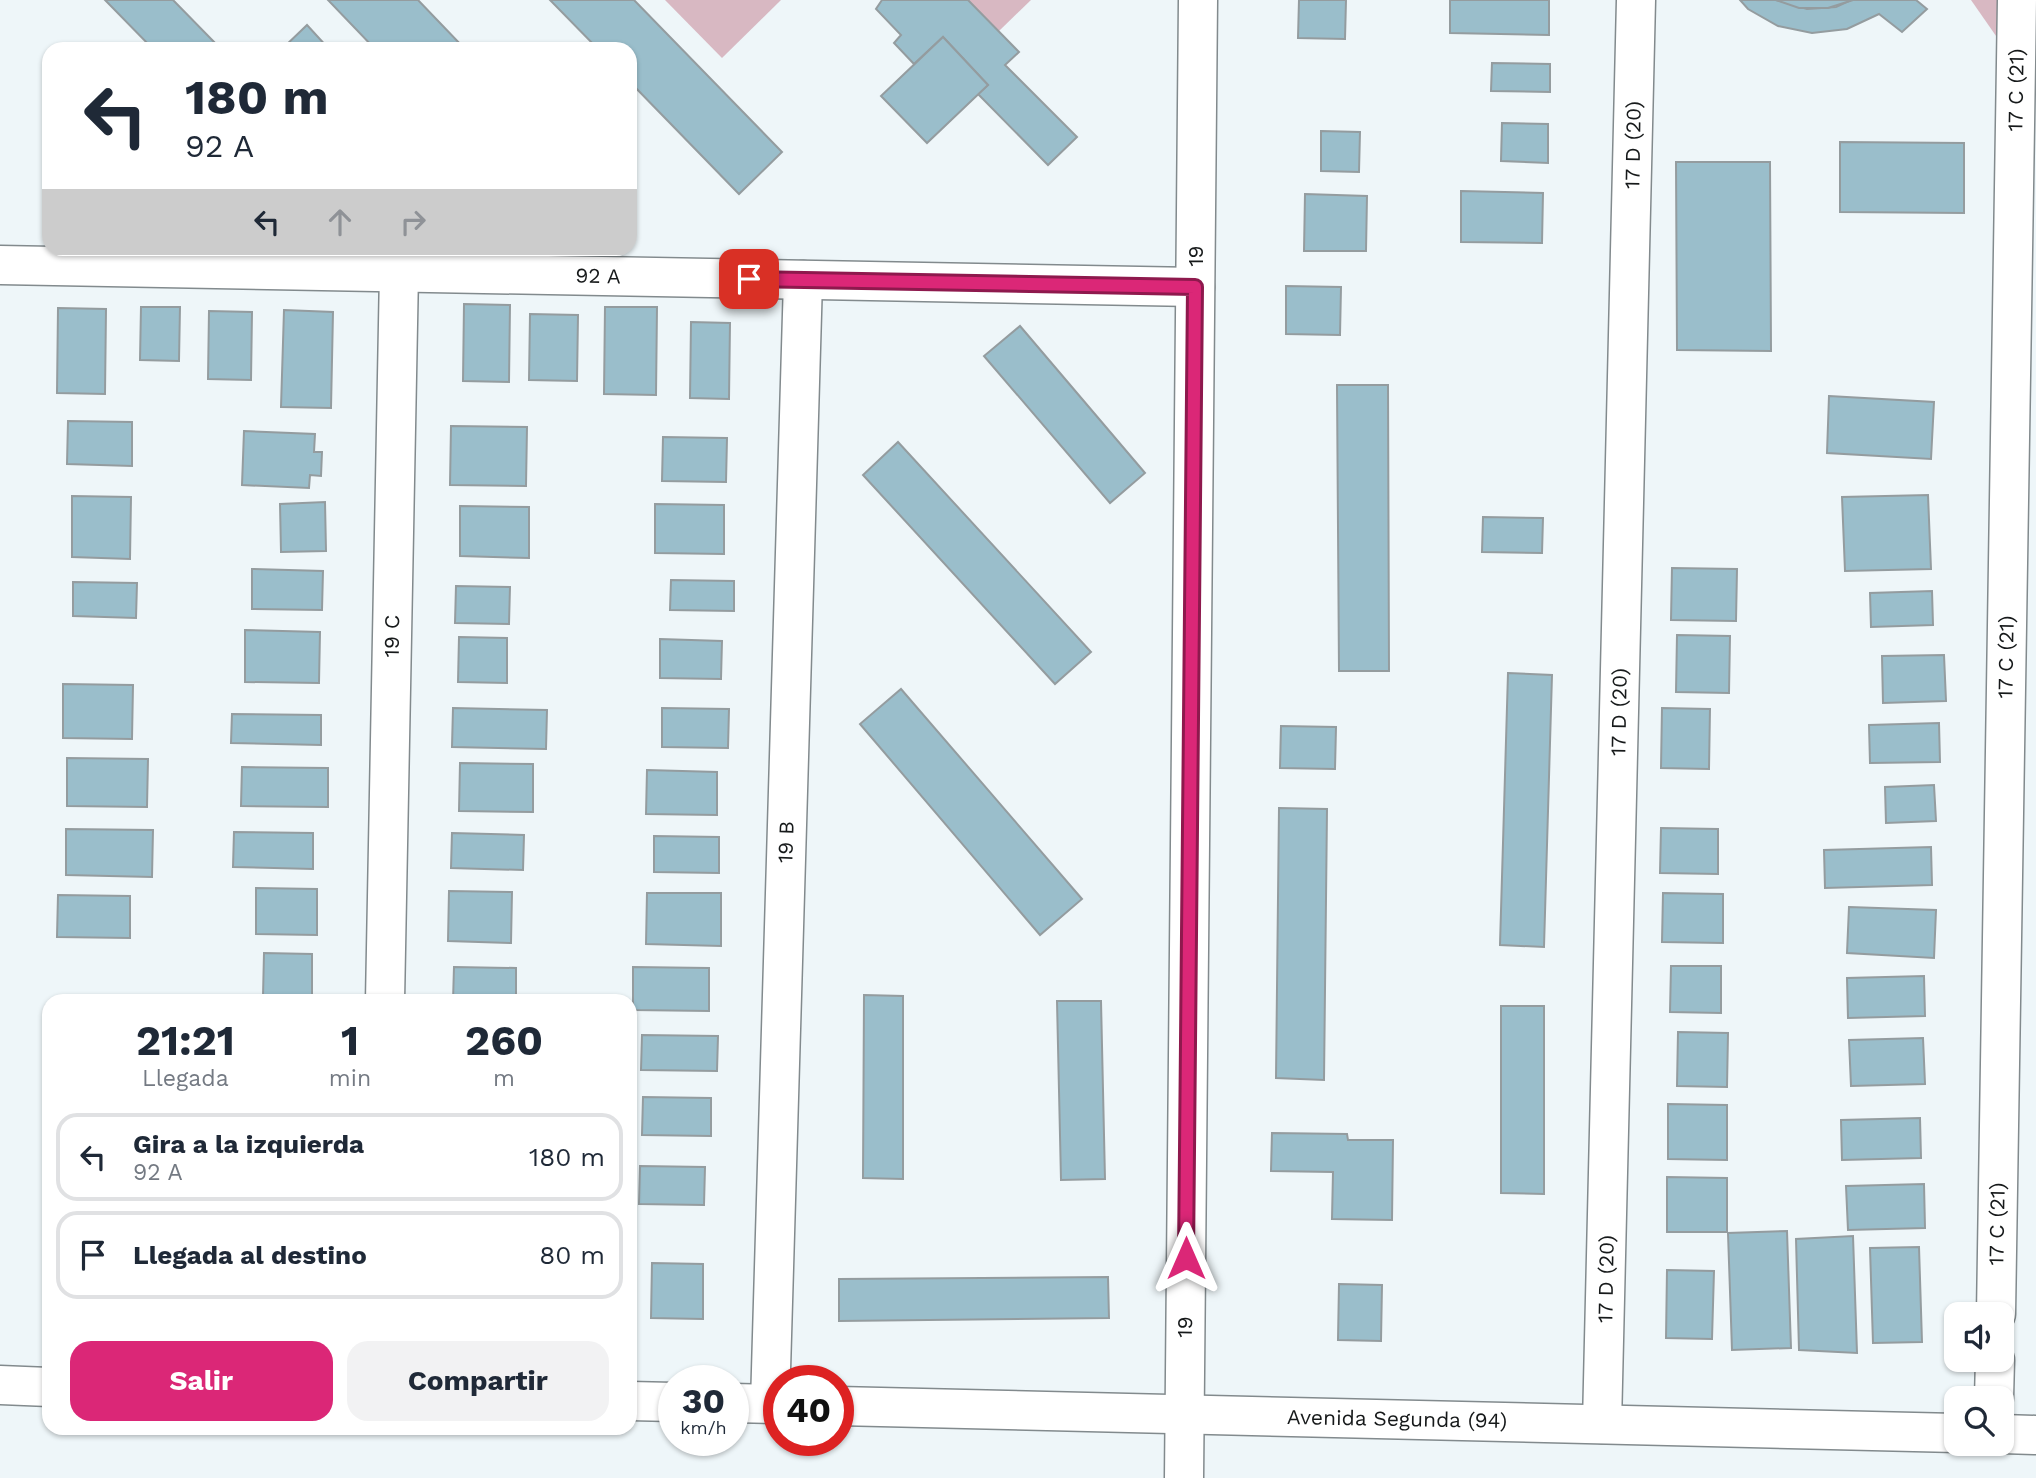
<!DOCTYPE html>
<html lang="es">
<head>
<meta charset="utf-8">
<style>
	:root { --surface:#fff; --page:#f2f2f3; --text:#1f2937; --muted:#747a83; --line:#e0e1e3; --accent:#db2777 }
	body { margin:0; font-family:"Work Sans",sans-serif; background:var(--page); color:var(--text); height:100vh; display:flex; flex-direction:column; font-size:26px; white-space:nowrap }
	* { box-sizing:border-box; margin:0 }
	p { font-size:23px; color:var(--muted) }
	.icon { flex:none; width:38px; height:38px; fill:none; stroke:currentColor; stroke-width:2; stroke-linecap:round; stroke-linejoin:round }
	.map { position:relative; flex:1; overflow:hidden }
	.drawer { position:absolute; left:42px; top:994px; width:595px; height:441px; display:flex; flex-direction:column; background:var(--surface); border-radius:21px; box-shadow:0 2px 5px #0004 }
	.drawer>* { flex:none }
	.hud { position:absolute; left:42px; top:42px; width:595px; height:214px; border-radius:21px; box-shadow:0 2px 5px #0004; background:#fff; color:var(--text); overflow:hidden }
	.controls { position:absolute; left:1944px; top:1302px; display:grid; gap:14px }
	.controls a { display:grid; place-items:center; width:70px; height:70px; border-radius:14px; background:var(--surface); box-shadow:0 2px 5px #0004; font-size:35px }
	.speed { position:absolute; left:658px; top:1365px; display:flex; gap:14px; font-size:35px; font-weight:700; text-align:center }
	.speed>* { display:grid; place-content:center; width:91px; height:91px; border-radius:50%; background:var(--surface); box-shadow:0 2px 5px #0004; line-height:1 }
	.speed small { font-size:18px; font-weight:400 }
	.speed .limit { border:10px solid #d22; background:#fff; color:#111 }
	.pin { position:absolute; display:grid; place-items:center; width:60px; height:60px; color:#fff; margin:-30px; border-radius:14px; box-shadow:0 4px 10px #0006 }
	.me { position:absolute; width:77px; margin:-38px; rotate:0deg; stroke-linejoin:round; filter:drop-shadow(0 0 5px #0008) }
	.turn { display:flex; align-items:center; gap:24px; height:147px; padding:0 28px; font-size:32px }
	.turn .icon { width:91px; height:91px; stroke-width:2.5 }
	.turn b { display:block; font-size:49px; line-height:60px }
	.lanes { display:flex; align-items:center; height:66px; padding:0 28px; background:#0003; justify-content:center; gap:35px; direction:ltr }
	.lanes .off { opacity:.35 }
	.eta { display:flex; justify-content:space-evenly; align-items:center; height:119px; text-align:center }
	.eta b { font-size:42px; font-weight:700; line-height:49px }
	.button { display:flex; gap:14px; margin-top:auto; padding:14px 28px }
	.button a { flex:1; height:80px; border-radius:21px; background:var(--accent); color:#fff; font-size:28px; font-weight:700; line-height:80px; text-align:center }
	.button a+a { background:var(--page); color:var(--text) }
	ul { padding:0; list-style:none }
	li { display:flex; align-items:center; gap:21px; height:88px; margin:0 14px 10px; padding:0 14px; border:4px solid var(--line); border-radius:21px }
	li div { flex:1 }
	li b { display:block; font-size:26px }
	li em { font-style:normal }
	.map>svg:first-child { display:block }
</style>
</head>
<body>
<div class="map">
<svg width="2036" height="1478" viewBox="0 0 2036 1478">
	<rect width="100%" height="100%" fill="#eef6f9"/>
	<g fill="#d8b8c2">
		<path d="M665 0H781L722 58Z"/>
		<path d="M968 0H1031L999 31Z"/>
		<path d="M1971 0H2003V46Z"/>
	</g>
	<g fill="#9abecb" stroke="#949c9f" stroke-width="2">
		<path d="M105 0H173L221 49H153Z"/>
		<path d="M328 0H418L465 49H375Z"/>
		<path d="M550 0H634L782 152 739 194 630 82V49H598Z"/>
		<path d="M882 0H968L1019 52 1005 65 1077 137 1048 165 978 94 988 85 943 37 914 64 894 43 901 35 876 9Z"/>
		<path d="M1299 0H1346L1345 39 1298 38Z"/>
		<path d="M1450 0H1549V35L1450 33Z"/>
		<path d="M1740 0H1776L1807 9 1836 7 1851 0H1916L1927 9 1902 32 1879 14 1847 29 1812 33 1778 26 1748 9Z"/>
		<path d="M1776 0H1853L1828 8H1799Z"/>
		<path d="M307 25 329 49H282Z"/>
		<path d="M943 37 988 85 927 143 881 96Z"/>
		<path d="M1492 63 1550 64V92L1491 91Z"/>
		<path d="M1502 123 1548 124V163L1501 161Z"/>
		<path d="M1321 131 1360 132 1359 172 1321 171Z"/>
		<path d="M1840 142 1964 143V213L1840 212Z"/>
		<path d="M1676 162H1770L1771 351 1677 350Z"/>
		<path d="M1461 191 1543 193 1542 243 1461 242Z"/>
		<path d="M1305 194 1367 196 1366 251H1304Z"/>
		<path d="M1286 286 1341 287 1340 335 1286 334Z"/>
		<path d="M464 304 510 305 509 382 463 381Z"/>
		<path d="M141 307H180L179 361 140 360Z"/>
		<path d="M605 307H657L656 395 604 394Z"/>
		<path d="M58 308 106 309 105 394 57 393Z"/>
		<path d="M284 310 333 312 331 408 281 407Z"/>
		<path d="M209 311 252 312 251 380 208 379Z"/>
		<path d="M530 314 578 315 577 381 529 380Z"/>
		<path d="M691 322 730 323 729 399 690 398Z"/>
		<path d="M1020 326 1145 473 1110 503 984 356Z"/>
		<path d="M1337 385H1388L1389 671H1339Z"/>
		<path d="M1829 396 1934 402 1931 459 1827 453Z"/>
		<path d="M68 421 132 422V466L67 464Z"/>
		<path d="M451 426 527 427 526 486 450 485Z"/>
		<path d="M244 431 315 434 314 452H322L321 476 310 475 309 488 242 485Z"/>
		<path d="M663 437 727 438 726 482 662 481Z"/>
		<path d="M898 442 1091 652 1055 684 863 475Z"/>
		<path d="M1928 495 1931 569 1845 571 1842 497Z"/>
		<path d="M72 496 131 497 130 559 72 557Z"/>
		<path d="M325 502 326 551 281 552 280 504Z"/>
		<path d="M655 504 724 505V554L655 553Z"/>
		<path d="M460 506 529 507V558L460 556Z"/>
		<path d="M1483 517 1543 518 1542 553 1482 552Z"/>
		<path d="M1672 568 1737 569 1736 621 1671 620Z"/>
		<path d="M252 569 323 571 322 610 252 609Z"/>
		<path d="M671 580 734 581V611L670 610Z"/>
		<path d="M73 582 137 583 136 618 73 616Z"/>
		<path d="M456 586 510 587 509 624 455 623Z"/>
		<path d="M1932 591 1933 625 1871 627 1870 593Z"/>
		<path d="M245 630 320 632 319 683 245 682Z"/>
		<path d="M1677 635 1730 636 1729 693 1676 692Z"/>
		<path d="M459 637 507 638V683L458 682Z"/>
		<path d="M660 639 722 641 721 679 660 678Z"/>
		<path d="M1944 655 1946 701 1883 703 1882 656Z"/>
		<path d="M1508 673 1552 675 1544 947 1500 945Z"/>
		<path d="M63 684 133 685 132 739 63 738Z"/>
		<path d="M901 689 1082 899 1040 935 860 724Z"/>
		<path d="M453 708 547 710 546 749 452 747Z"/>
		<path d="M662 708 729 709 728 748 662 747Z"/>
		<path d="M1662 708 1710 709 1709 769 1661 768Z"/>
		<path d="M232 714 321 715V745L231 743Z"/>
		<path d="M1939 723 1940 762 1870 763 1869 725Z"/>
		<path d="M1281 726 1336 727 1335 769 1280 768Z"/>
		<path d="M67 758 148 759 147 807 67 806Z"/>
		<path d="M460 763 533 764V812L459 811Z"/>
		<path d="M242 767 328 768V807L241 806Z"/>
		<path d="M647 770 717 772V815L646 814Z"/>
		<path d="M1934 785 1936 821 1886 823 1885 787Z"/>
		<path d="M1279 808 1327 809 1324 1080 1276 1078Z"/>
		<path d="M1661 828 1718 829V874L1660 873Z"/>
		<path d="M66 829 153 830 152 877 66 875Z"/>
		<path d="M234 832 313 833V869L233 867Z"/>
		<path d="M452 833 524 835 523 870 451 868Z"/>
		<path d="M654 836 719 837V873L654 872Z"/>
		<path d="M1931 847 1932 885 1825 888 1824 850Z"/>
		<path d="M256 888 317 889V935L256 934Z"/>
		<path d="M449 891 512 892 511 943 448 941Z"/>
		<path d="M647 893H721V946L646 944Z"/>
		<path d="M1663 893 1723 894V943L1662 942Z"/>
		<path d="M58 895 130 896V938L57 937Z"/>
		<path d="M1849 907 1936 910 1934 958 1847 953Z"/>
		<path d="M264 953 312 954V997L263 996Z"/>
		<path d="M1671 966H1721V1013L1670 1012Z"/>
		<path d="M454 967 516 968V1001H453Z"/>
		<path d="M633 967 709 968V1011L633 1010Z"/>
		<path d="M1924 976 1925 1016 1848 1018 1847 978Z"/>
		<path d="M864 995 903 996V1179L863 1178Z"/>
		<path d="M1057 1001H1101L1105 1179 1061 1180Z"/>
		<path d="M46 1005H49V1065H45Z"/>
		<path d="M1501 1006H1544V1194L1501 1193Z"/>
		<path d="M1678 1032 1728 1033 1727 1087 1677 1086Z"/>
		<path d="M642 1035 718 1036 717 1071 641 1070Z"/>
		<path d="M1923 1038 1925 1084 1851 1086 1849 1040Z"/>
		<path d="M47 1094H49V1128H46Z"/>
		<path d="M643 1097 711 1098V1136L642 1135Z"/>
		<path d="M1668 1104 1727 1105V1160L1668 1159Z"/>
		<path d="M1920 1118 1921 1158 1842 1160 1841 1120Z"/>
		<path d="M1272 1133 1347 1134 1348 1140H1393L1392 1220 1332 1219 1333 1172 1271 1171Z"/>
		<path d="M640 1166 705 1167 704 1205 639 1204Z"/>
		<path d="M1667 1177 1727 1178V1232H1667Z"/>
		<path d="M1924 1184 1925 1228 1848 1230 1846 1186Z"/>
		<path d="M1787 1231 1791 1348 1732 1350 1728 1233Z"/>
		<path d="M1853 1236 1857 1353 1799 1350 1796 1239Z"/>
		<path d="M1919 1247 1922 1342 1873 1343 1870 1248Z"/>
		<path d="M652 1263 703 1264V1319L651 1318Z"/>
		<path d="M1667 1270 1714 1271 1712 1339 1666 1338Z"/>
		<path d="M1108 1277 1109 1318 839 1321V1279Z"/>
		<path d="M1339 1284 1382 1285 1381 1341 1338 1340Z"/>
	</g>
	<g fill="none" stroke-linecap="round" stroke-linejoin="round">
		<g stroke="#828a8d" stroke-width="41">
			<g id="minor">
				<path d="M0 265 1195 287"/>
				<path d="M385 1001 399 272"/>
				<path d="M1996 1314 2017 0"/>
				<path d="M0 1385 49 1387"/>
				<path d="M1994 1398 1995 1360"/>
				<path d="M630 1401 674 1402"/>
				<path d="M733 1403 779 1404"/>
				<path d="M770 1404 803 280"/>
				<path d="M838 1406 1956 1433"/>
				<path d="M1602 1424 1636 0"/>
				<path d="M2002 1434 2036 1435"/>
				<path d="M1184 1478 1198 0"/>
			</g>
		</g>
		<use href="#minor" stroke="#fff" stroke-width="38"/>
	</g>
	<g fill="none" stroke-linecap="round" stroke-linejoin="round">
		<g stroke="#8e194d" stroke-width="18">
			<path id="route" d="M749 279 1195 287 1186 1258"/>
		</g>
		<use href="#route" stroke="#db2777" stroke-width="12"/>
	</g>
	<g text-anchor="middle" stroke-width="7" stroke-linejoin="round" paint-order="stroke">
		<g font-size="21" fill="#16191a" stroke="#fff">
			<text transform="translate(2016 90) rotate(-89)" y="7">17 C (21)</text>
			<text transform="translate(1633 145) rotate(-89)" y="7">17 D (20)</text>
			<text transform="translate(1196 256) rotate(-90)" y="7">19</text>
			<text transform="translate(598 276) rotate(1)" y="7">92 A</text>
			<text transform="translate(392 636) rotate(-89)" y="7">19 C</text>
			<text transform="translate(2006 657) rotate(-89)" y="7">17 C (21)</text>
			<text transform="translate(1619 712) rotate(-89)" y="7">17 D (20)</text>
			<text transform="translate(786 842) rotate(-88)" y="7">19 B</text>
			<text transform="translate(1997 1224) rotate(-89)" y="7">17 C (21)</text>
			<text transform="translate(1606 1279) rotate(-89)" y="7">17 D (20)</text>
			<text transform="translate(1185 1327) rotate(-89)" y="7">19</text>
			<text transform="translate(1397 1419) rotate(1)" y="7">Avenida Segunda (94)</text>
		</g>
	</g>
</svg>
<div class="controls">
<a><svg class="icon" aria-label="sound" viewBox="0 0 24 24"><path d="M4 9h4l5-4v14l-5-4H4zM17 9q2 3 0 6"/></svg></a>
<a><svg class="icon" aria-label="search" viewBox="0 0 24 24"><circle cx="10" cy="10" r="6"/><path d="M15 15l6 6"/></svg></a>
</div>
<div class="speed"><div>30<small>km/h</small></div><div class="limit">40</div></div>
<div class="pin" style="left:749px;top:279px;background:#d93025"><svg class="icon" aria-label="arrive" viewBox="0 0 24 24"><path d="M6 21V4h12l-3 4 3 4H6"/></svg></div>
<svg class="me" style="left:1186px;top:1258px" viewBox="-20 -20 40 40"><path d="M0-17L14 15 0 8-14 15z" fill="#db2777" stroke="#fff" stroke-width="4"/></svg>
<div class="hud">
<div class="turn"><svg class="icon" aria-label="left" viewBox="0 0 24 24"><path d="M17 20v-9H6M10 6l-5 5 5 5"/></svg><div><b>180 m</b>92 A</div></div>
<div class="lanes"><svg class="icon" aria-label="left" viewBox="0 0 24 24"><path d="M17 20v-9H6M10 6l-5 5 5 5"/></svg><svg class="icon off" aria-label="ahead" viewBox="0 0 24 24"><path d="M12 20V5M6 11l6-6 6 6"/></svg><svg class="icon off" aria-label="right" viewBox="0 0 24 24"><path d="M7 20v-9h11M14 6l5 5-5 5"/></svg></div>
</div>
<section class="drawer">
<div class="eta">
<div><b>21:21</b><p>Llegada</p></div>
<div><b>1</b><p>min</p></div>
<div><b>260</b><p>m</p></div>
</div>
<ul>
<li><svg class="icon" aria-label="left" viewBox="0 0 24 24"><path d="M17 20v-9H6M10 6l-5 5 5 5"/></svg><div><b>Gira a la izquierda</b><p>92 A</p></div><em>180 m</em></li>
<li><svg class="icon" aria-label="arrive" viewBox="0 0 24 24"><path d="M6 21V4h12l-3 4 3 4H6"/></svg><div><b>Llegada al destino</b></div><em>80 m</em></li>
</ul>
<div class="button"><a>Salir</a><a>Compartir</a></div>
</section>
</div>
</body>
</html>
